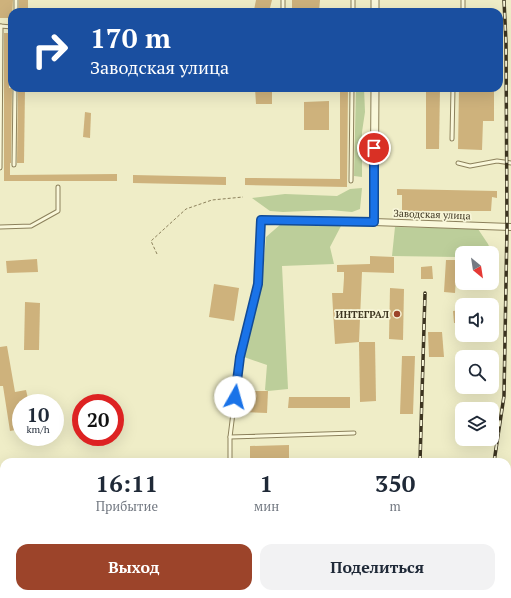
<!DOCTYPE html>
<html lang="ru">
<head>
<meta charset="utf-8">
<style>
	:root { --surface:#fff; --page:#f2f2f3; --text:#1f2937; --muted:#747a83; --accent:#9c442a }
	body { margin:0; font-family:"PT Serif",serif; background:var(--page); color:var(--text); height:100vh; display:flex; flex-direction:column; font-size:15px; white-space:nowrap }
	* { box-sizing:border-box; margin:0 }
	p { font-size:13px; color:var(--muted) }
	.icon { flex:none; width:22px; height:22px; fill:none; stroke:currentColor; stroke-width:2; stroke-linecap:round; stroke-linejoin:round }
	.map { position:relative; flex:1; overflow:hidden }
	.sheet { position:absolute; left:0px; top:458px; width:511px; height:140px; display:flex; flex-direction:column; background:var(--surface); border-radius:12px 12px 0 0; box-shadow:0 4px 16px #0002 }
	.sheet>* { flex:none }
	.guide { position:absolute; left:8px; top:8px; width:495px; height:84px; border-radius:12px; box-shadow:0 4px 16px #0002; background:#1a4fa0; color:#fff; overflow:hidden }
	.needle { width:26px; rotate:150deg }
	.controls { position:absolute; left:455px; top:246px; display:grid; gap:8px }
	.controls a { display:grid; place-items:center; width:44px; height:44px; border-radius:8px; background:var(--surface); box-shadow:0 4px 16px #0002; font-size:20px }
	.speed { position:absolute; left:12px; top:394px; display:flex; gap:8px; font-size:20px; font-weight:700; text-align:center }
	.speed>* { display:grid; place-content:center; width:52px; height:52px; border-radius:50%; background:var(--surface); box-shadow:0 4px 16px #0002; line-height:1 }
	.speed small { font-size:10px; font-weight:400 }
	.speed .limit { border:6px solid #d22; background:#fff; color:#111 }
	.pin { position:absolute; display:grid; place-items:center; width:34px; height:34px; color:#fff; margin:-17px; border:2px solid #fff; border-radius:50%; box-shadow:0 1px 4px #0007 }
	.me { position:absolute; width:44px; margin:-22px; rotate:7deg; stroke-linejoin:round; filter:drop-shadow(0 0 3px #0008) }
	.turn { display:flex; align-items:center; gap:14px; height:84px; padding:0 16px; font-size:18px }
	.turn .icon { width:52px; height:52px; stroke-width:2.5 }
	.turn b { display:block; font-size:28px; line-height:34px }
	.eta { display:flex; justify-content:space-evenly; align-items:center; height:68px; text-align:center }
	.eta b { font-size:24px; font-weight:700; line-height:28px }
	.action { display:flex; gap:8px; margin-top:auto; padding:8px 16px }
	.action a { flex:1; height:46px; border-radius:12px; background:var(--accent); color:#fff; font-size:16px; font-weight:700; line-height:46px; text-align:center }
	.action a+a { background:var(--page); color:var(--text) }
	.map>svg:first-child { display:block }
</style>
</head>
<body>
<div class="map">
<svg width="511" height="598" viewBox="0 0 511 598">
	<rect width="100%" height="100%" fill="#efedc7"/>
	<g fill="#bcce9a">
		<path d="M356 88H364L365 112 362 132V177L354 176Z"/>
		<path d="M362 188 360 209 352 212 330 210 283 212 270 211 252 198 285 194 337 196 350 189Z"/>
		<path d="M292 223 341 226 330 247 334 264 282 266 288 389 268 391 265 390 267 365 244 357 262 283 266 237 281 224Z"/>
		<path d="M395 227 478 229 488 244 492 253H462V268H460L458 257 392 256Z"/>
	</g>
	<g fill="#ceb27c">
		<path d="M0 0H13L12 18H0Z"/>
		<rect x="19" y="0" width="9" height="12"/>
		<path d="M256 0H272L269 12 254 10Z"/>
		<path d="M292 0H320L319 11 292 10Z"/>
		<path d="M4 33H9V88H12L11 163H10V175L117 174V181H4Z"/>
		<path d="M18 88H25L24 163H17Z"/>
		<path d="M255 88H272V104H256Z"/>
		<path d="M340 88H348L347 187 245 185V178L340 179Z"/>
		<path d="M426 88H440L439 149H426Z"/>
		<path d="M459 88H494V121H483L482 150 458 149Z"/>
		<path d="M329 101V130H304V102Z"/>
		<path d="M85 112 91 113 90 138 83 137Z"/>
		<path d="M133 175 226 177V185L133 183Z"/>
		<path d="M397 189 497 191V198L492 197 491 211H402V195H397Z"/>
		<path d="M370 256 394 257V273L362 272 359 342 335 344 332 293H343L344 278V272H337V265L370 264Z"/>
		<path d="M37 259 38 272 7 273 6 261Z"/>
		<path d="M446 260H457L455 293 444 292Z"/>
		<path d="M432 266 433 279H421V267Z"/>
		<path d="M214 284 239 288 234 321 209 317Z"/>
		<path d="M390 288 404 289 403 340 389 339Z"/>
		<path d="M25 302 40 303 39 350H24Z"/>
		<path d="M462 310V323H454L453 311Z"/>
		<path d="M428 332H442L444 357H429Z"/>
		<path d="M359 342H375L376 401 360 402Z"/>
		<path d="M7 346 15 392 26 390 29 403H21V429L10 431 3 386H0V347Z"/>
		<path d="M402 356H415L413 414H400Z"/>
		<path d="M242 391H268L267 413 241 412Z"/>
		<path d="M289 397H350V408H288Z"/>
		<path d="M289 445V462H250V446Z"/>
	</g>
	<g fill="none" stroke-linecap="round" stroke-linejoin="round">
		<g stroke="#8c815c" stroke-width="5">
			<g id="service">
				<path d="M283 0V12"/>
				<path d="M16 12V0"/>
				<path d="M353 12V0"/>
				<path d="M460 12 463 11V0"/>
				<path d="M0 26 12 27"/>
				<path d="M452 139 453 88"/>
				<path d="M458 163 470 166 497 161 511 163"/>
				<path d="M14 165 15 88"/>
				<path d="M0 168 1 26"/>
				<path d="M351 181 352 88"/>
				<path d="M0 227 31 226 58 211V187"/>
				<path d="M230 437 354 433"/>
				<path d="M230 462V437L240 357 258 284 261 220 374 222"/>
				<path d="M507 481 511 472"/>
				<path d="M0 553 4 555"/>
				<path d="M229 594V598"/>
				<path d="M454 598 456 594"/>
			</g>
		</g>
		<g stroke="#8c815c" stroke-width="8">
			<path id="minor" d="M374 222 511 227"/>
		</g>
		<g stroke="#8c815c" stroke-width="9">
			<g id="tertiary">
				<path d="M375 12V0"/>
				<path d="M374 222 375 88"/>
			</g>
		</g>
		<path stroke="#8c815c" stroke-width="1" stroke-dasharray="3 2" stroke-linecap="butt" d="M157 254 151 241 186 209 212 200 243 197"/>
		<use href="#service" stroke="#faf8db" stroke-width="3"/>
		<use href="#minor" stroke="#faf8db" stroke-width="6"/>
		<use href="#tertiary" stroke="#faf8db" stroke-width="7"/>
		<g stroke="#3c3420" stroke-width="3.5">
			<g id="rail">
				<path d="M420 462 425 293"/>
				<path d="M494 462 504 396 507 227 506 43 504 0"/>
				<path d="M303 598V594"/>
				<path d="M397 598 399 594"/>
				<path d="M415 598 418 594"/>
			</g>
		</g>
		<use href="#rail" stroke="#f7f5d7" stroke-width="2" stroke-dasharray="6" stroke-linecap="butt"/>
	</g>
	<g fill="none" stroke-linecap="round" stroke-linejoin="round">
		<g stroke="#114b97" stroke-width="10">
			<path id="route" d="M235 397 240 357 258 284 261 220 374 222V148"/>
		</g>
		<use href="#route" stroke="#1a73e8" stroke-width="7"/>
	</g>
	<circle fill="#9c442a" stroke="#f7f5d7" stroke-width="1.5" cx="397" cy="314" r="4"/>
	<g text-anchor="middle" stroke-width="3.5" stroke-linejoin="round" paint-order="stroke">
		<g font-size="10" fill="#3c3420" stroke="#f7f5d7">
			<text transform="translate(432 214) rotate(2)" y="4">Заводская улица</text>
		</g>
		<g font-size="10" font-weight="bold" fill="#3c3420" stroke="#f7f5d7" text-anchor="end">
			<text x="389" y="318">ИНТЕГРАЛ</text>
		</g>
	</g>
</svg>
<div class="controls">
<a><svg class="needle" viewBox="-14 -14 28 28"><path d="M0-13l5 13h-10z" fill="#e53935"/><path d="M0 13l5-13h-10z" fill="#747a83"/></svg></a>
<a><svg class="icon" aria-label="sound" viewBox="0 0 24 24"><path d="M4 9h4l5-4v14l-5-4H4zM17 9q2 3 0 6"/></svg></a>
<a><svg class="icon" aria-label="search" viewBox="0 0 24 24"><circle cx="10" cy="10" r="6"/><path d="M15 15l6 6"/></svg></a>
<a><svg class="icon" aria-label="layers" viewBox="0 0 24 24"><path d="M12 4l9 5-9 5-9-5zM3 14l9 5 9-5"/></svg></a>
</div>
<div class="speed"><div>10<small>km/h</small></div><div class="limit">20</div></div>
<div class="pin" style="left:374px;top:148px;background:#d93025"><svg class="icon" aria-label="arrive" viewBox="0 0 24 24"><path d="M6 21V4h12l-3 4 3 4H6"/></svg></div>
<svg class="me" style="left:235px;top:397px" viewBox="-20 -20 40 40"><circle r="19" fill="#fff"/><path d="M0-13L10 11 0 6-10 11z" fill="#1a73e8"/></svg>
<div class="guide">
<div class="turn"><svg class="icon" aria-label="right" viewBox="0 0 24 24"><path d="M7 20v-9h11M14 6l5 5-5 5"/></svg><div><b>170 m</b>Заводская улица</div></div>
</div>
<section class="sheet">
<div class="eta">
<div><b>16:11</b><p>Прибытие</p></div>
<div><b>1</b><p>мин</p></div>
<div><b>350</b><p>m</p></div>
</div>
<div class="action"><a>Выход</a><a>Поделиться</a></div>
</section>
</div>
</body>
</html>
